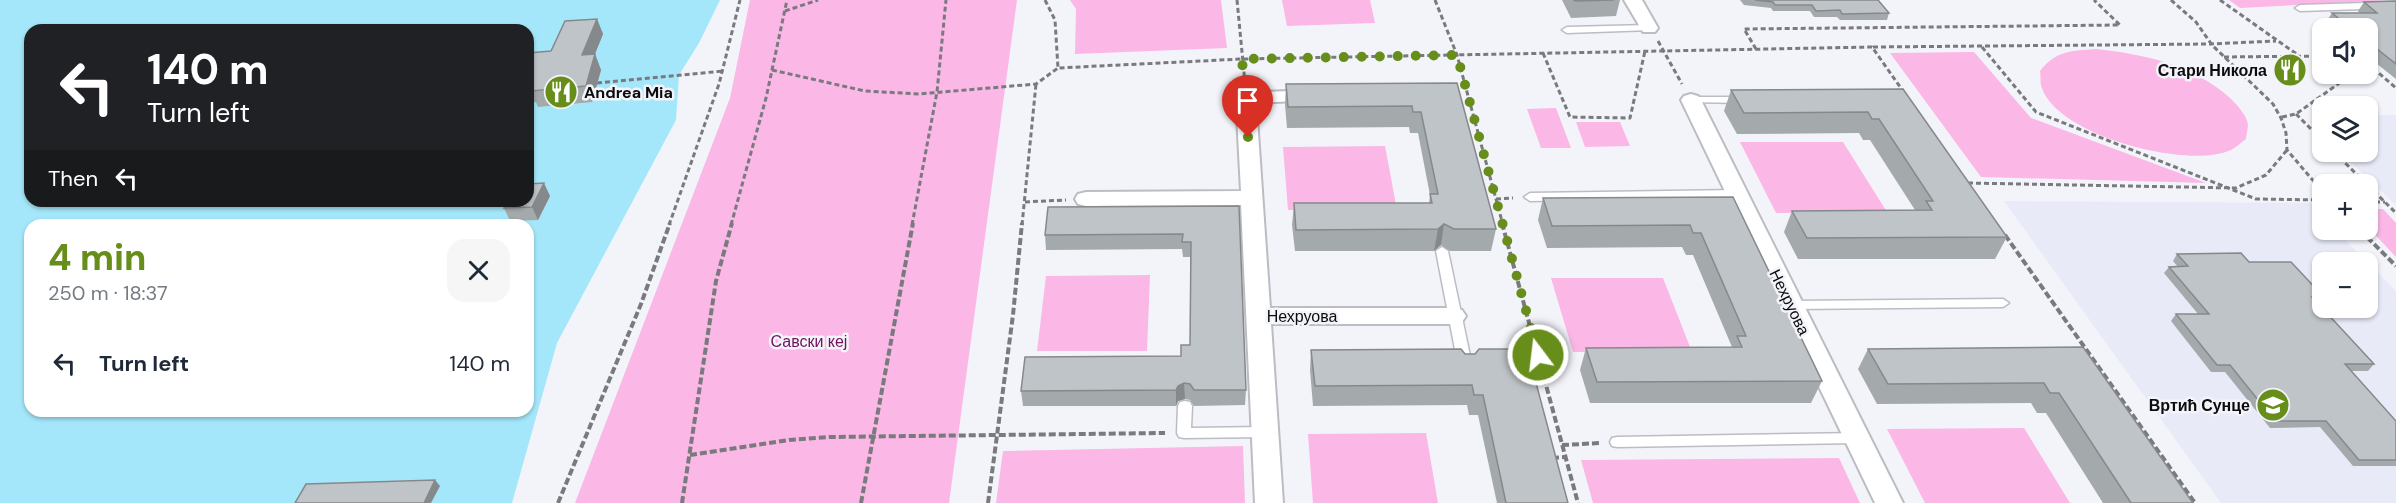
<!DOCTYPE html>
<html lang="en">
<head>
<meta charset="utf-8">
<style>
	:root { --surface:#fff; --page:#f6f6f7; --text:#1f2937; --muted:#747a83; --accent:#678e1a }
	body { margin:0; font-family:"DM Sans",sans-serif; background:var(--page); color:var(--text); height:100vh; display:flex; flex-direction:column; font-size:22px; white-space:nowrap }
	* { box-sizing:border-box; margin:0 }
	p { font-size:20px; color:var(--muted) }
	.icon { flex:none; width:33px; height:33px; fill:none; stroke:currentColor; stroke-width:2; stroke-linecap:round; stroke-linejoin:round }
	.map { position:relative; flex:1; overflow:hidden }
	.drawer { position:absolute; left:24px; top:219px; width:510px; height:198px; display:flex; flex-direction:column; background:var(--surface); border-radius:18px; box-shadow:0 2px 4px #0004 }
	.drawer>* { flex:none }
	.hud { position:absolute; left:24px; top:24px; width:510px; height:183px; border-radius:18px; box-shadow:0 2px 4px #0004; background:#202124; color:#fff; overflow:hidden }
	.fabs { position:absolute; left:2312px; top:18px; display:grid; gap:12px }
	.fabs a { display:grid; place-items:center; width:66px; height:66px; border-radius:12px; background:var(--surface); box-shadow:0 2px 4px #0004; font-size:30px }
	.pin { position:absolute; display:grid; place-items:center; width:51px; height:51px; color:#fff; margin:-62px -26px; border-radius:50% 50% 50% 0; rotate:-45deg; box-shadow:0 0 6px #0007 }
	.pin .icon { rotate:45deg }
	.me { position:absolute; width:66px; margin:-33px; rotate:345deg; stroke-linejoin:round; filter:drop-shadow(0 0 4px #0008) }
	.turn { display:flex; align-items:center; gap:21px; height:126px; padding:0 24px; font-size:27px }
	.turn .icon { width:78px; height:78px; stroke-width:2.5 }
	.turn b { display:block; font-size:42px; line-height:51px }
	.then { display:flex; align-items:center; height:57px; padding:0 24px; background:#0003; gap:12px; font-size:22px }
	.round { display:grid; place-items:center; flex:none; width:63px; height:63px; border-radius:18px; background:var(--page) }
	.head { display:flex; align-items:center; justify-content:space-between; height:102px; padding:0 24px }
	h1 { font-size:36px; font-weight:800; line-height:45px; color:var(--accent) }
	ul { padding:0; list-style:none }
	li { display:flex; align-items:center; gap:18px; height:84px; padding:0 24px }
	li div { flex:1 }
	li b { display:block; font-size:22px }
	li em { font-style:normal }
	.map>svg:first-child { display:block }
</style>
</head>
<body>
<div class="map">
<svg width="2396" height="503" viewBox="0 0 2396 503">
	<rect width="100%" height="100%" fill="#f3f4fa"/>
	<g fill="#e8eaf8" fill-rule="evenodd">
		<path d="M2367 115H2396V205L2340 152H2367Z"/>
		<path d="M2004 201 2310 203 2322 216V230H2335L2396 291V503H2221ZM2322 262H2367V308H2322Z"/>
	</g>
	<g fill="#fbb7e6">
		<path d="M750 0H1017L949 503H575L730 98Z"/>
		<path d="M1070 0H1221L1227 48 1075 54 1076 9Z"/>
		<path d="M1282 0H1370L1375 23 1287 26Z"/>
		<path d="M2229 0H2389L2240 8Z"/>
		<path d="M2096 49C2144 54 2194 65 2230 98 2237 105 2247 115 2248 125 2248 129 2246 135 2246 139 2241 142 2236 148 2231 150 2188 170 2053 135 2041 85 2040 81 2041 76 2040 71 2057 50 2071 51 2096 49Z"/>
		<path d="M1974 52 2031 118 2206 183 1981 177 1890 53Z"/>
		<path d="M1556 108 1571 148H1541L1527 109Z"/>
		<path d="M1576 122H1620L1630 146 1585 147Z"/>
		<path d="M1740 142H1843L1887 212 1776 213Z"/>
		<path d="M1385 146 1397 210H1288L1283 147Z"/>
		<path d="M2367 209H2383L2396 223V257L2367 226Z"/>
		<path d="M1150 275 1147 351H1037L1046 276Z"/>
		<path d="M1551 278H1663L1692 352H1573Z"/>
		<path d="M2024 428 2070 503H1925L1887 429Z"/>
		<path d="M1426 433 1438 503H1313L1308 434Z"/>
		<path d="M1243 446 1245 503H996L1003 451Z"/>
		<path d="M1839 458 1860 503H1593L1581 460Z"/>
	</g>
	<path fill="#a5e7fa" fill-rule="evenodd" d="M0 0H720L699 43 679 75 676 120 557 343 512 503H0ZM30 30H528V201H30ZM30 225H528V411H30Z"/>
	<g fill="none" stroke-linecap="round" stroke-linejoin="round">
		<g stroke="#bcbdc3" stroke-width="3">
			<g id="service">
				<path d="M2396 2V8L2300 11 2295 8 2300 5Z"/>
				<path d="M1649 25 1654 28 1652 30 1567 33 1562 30 1567 27Z"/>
				<path d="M1691 97H1743L1748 100 1743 103 1687 102 1686 100 1687 98Z"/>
				<path d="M1737 190 1743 194 1741 197 1530 201 1524 197 1530 193Z"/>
				<path d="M1442 247 1448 251 1472 365 1470 368H1460L1458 365 1436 251Z"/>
				<path d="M2003 299 2009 303 2003 307 1791 309 1785 305 1791 301Z"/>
				<path d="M1185 401 1190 402 1192 406 1191 428 1265 427 1270 428 1272 432 1270 436 1265 437 1184 438 1179 437 1177 433 1178 406 1180 402Z"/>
				<path d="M1858 433 1863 434 1865 438 1863 442 1858 443 1617 447 1612 446 1610 442 1612 438 1617 437Z"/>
			</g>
		</g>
		<g stroke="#bcbdc3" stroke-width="4">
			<g id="minor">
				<path d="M1624 0H1642L1658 28 1655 32H1643Z"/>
				<path d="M1314 90 1321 92 1324 96 1321 100 1256 103 1270 308H1454L1462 310 1466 316 1462 322 1454 324H1271L1283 503H1255L1241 205 1086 206 1078 204 1075 199 1078 194 1086 192 1241 191 1236 97 1239 93Z"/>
				<path d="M1691 94 1698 96 1701 100 1903 503H1875L1681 100 1684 96Z"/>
			</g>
		</g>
		<g stroke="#797a7e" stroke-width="3" stroke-dasharray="5 3" stroke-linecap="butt">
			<path d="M1045 0 1055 20 1058 68 1242 59 1872 47 1903 91"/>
			<path d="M1237 0 1245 83"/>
			<path d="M1435 0 1457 55 1503 225"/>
			<path d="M2171 0 2196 22 2212 45 2273 104 2281 118 2286 133 2287 150 2322 191"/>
			<path d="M2220 0 2298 55"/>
			<path d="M785 11 818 0"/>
			<path d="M2317 22 2325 28"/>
			<path d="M1658 41 1682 84"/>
			<path d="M1873 47 2210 44 2276 41"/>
			<path d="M1982 47 2036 112 2256 199 2322 200"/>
			<path d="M1756 49 1744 29 2120 25 2094 0"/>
			<path d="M1543 53 1570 117 1630 118 1645 51"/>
			<path d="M2224 57 2322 56"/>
			<path d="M2367 63 2396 88"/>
			<path d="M772 70 865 91 919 94 1036 84 1058 68"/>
			<path d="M597 83 723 71"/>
			<path d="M2296 114 2322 140"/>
			<path d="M2282 117 2296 114 2352 74"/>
			<path d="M2334 152 2396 213"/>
			<path d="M1968 183 2236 188 2266 175 2287 150"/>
			<path d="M1496 199 1513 198"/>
			<path d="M1025 202 1066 200"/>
			<path d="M2367 202H2385"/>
			<path d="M669 225 719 84 740 0"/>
			<path d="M731 225 766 98 787 0"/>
			<path d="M912 225 937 92 946 0"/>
			<path d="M1022 225 1036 84"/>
		</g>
		<g stroke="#797a7e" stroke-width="4" stroke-dasharray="7 3" stroke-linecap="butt">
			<path d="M1502 223 1578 503"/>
			<path d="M2360 230 2396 266"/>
			<path d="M2005 235 2195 503"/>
			<path d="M1562 445 1601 443"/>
			<path d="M690 455 789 440 830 437 1165 433"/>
			<path d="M1552 458 1566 457"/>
			<path d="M558 503 641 304 670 223"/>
			<path d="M682 503 716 281 732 223"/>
			<path d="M861 503 913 223"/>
			<path d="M988 503 1013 315 1022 223"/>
		</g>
		<use href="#service" fill="#fff" fill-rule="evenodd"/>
		<use href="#minor" fill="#fff" fill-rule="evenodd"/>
	</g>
	<g fill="#a4a9ac">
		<path d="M1562 0H1620L1616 16 1571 18Z"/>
		<path d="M1740 0H1878L1889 13 1887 20H1840L1837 17H1814L1810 11H1773L1771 8 1744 5Z"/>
		<path d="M2396 1V79L2367 56V28H2334L2326 22 2332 13H2359L2358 11 2364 2Z"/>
		<path d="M597 19 603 34 595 54 601 70 592 102 538 107 536 102 528 103V53L551 51Z"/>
		<path d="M1457 83 1496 229 1491 251H1450L1441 245 1434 251H1295L1292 225 1294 203H1429L1430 195 1418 133H1410L1409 127 1287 128 1285 105 1286 84Z"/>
		<path d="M1903 89 2007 237 1995 259H1798L1784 232 1792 211 1915 210 1870 140H1863L1859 133 1737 134 1724 111 1731 90Z"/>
		<path d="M550 196 538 220 510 221 504 208Z"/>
		<path d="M1733 197 1822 381 1811 403H1590L1580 370 1586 348 1732 347 1693 255H1686L1682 247 1547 248 1538 220 1543 198Z"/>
		<path d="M1239 206 1246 390 1245 405 1194 406 1190 400 1185 399 1178 401 1176 406H1023L1021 391 1181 356 1190 345V257H1183L1182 249 1046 250 1045 235Z"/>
		<path d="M2177 254 2249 262 2322 295V299L2318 304 2374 364 2368 371H2351L2396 421V466H2353L2320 427 2270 428 2225 372H2211L2171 321 2176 314H2198L2164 273 2169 267H2178L2173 261Z"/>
		<path d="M2083 347 2193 503H2103L2046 413H2037L2031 403 1877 404 1858 369 1868 349Z"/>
		<path d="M1461 349 1568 503H1497L1478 415H1469L1467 405 1313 406 1310 370 1311 350Z"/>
	</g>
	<g fill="#86898c">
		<path d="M597 19 603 34 588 71 582 55Z"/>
		<path d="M595 54 601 70 592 102 586 86Z"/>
		<path d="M544 183 550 196 538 220 532 207Z"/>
		<path d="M1444 224 1441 245 1434 251 1438 229Z"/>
		<path d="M1184 383 1185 399 1178 401 1176 406V390L1178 386Z"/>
		<path d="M435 480 440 486 431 503H424Z"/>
	</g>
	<g fill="#bfc4c8" stroke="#86898c" stroke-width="1.5">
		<path d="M1574 0H1614L1575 1Z"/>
		<path d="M1755 0H1878L1889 13 1842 14 1840 10 1816 11 1812 5H1775L1773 2Z"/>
		<path d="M2396 1V64L2367 41V28H2351L2332 13H2377L2364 2Z"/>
		<path d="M597 19 582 55 595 54 586 86 531 91 533 86 528 87V53L551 51 565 21Z"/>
		<path d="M1457 83 1496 229H1454L1444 224 1438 229 1296 230 1294 203H1432L1430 194H1438L1421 112H1413L1412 106 1288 107 1286 84Z"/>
		<path d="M1903 89 2007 237 1807 238 1792 211 1932 210 1926 201H1933L1879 119H1872L1868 112 1744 113 1731 90Z"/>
		<path d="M544 183 532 207 504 208 508 201H528V184Z"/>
		<path d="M1733 197 1822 381 1597 382 1586 348 1742 347 1737 336H1746L1701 233H1693L1690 225 1552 226 1543 198Z"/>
		<path d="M1239 206 1246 390H1194L1190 384 1184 383 1178 386 1176 390 1021 391 1025 357 1181 356V345H1190L1191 242H1182L1183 234 1045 235 1048 207Z"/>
		<path d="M2241 253 2249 262H2291L2322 295V297H2312L2374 364H2345L2396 421V460H2359L2326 421H2275L2230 365H2217L2176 314H2209L2169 267 2188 266 2177 254Z"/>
		<path d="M2083 347 2193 503H2131L2059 393H2050L2044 383 1888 384 1868 349Z"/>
		<path d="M1461 349 1465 354H1475L1479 349H1527L1568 503H1506L1483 395H1474L1472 385 1315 386 1311 350Z"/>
		<path d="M435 480 424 503H295L306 484Z"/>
	</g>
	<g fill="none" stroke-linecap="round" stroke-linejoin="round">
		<path stroke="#678e1a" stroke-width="10" stroke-dasharray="0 18" d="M1248 137 1242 59 1457 55 1538 355"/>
	</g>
	<defs>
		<g id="restaurant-disc" transform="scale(1.725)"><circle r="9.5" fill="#678e1a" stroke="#f3f4fa"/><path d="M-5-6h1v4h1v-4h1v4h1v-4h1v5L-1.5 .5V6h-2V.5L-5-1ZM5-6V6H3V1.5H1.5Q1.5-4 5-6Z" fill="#fff"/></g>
		<g id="school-disc" transform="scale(1.725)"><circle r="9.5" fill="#678e1a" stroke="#f3f4fa"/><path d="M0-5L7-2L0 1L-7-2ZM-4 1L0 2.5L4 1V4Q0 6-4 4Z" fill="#fff"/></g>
	</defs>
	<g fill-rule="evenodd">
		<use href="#restaurant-disc" x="2290" y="70"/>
		<use href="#restaurant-disc" x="561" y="92"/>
		<use href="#school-disc" x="2273" y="405"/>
	</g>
	<g text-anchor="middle" stroke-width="5" stroke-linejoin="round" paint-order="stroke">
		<g font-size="16" font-weight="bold" fill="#0c0c0e" stroke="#f3f4fa" text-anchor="end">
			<text x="2267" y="76">Стари Никола</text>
			<text x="584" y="98" text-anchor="start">Andrea Mia</text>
			<text x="2250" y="411">Вртић Сунце</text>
		</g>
		<g font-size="16" fill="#0c0c0e" stroke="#f3f4fa">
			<text transform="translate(1790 302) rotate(64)" y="6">Нехруова</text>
			<text x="1302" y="322">Нехруова</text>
		</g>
		<g font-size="16" fill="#70135d" stroke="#f3f4fa">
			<text x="809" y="347">Савски кеј</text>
		</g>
	</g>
</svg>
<div class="fabs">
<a><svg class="icon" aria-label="sound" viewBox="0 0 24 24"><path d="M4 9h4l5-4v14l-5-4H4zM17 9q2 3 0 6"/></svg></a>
<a><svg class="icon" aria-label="layers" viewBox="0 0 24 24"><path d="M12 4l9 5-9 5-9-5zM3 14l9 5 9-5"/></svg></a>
<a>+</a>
<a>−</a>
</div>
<div class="pin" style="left:1248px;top:137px;background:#d93025"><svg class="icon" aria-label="arrive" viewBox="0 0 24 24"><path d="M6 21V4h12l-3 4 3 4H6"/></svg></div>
<svg class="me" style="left:1538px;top:355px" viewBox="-20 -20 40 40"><circle r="17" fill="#678e1a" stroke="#fff" stroke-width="3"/><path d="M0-11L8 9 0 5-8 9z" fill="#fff"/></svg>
<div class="hud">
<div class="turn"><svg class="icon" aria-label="left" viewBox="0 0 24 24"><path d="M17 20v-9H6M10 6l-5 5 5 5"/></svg><div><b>140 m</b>Turn left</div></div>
<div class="then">Then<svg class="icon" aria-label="left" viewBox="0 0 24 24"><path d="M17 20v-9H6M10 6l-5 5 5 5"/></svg></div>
</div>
<section class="drawer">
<div class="head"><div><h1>4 min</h1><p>250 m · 18:37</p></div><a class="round"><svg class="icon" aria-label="close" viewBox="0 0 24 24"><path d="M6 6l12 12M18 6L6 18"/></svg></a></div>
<ul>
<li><svg class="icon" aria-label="left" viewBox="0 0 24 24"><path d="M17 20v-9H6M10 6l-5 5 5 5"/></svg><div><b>Turn left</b></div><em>140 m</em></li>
</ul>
</section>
</div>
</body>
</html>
